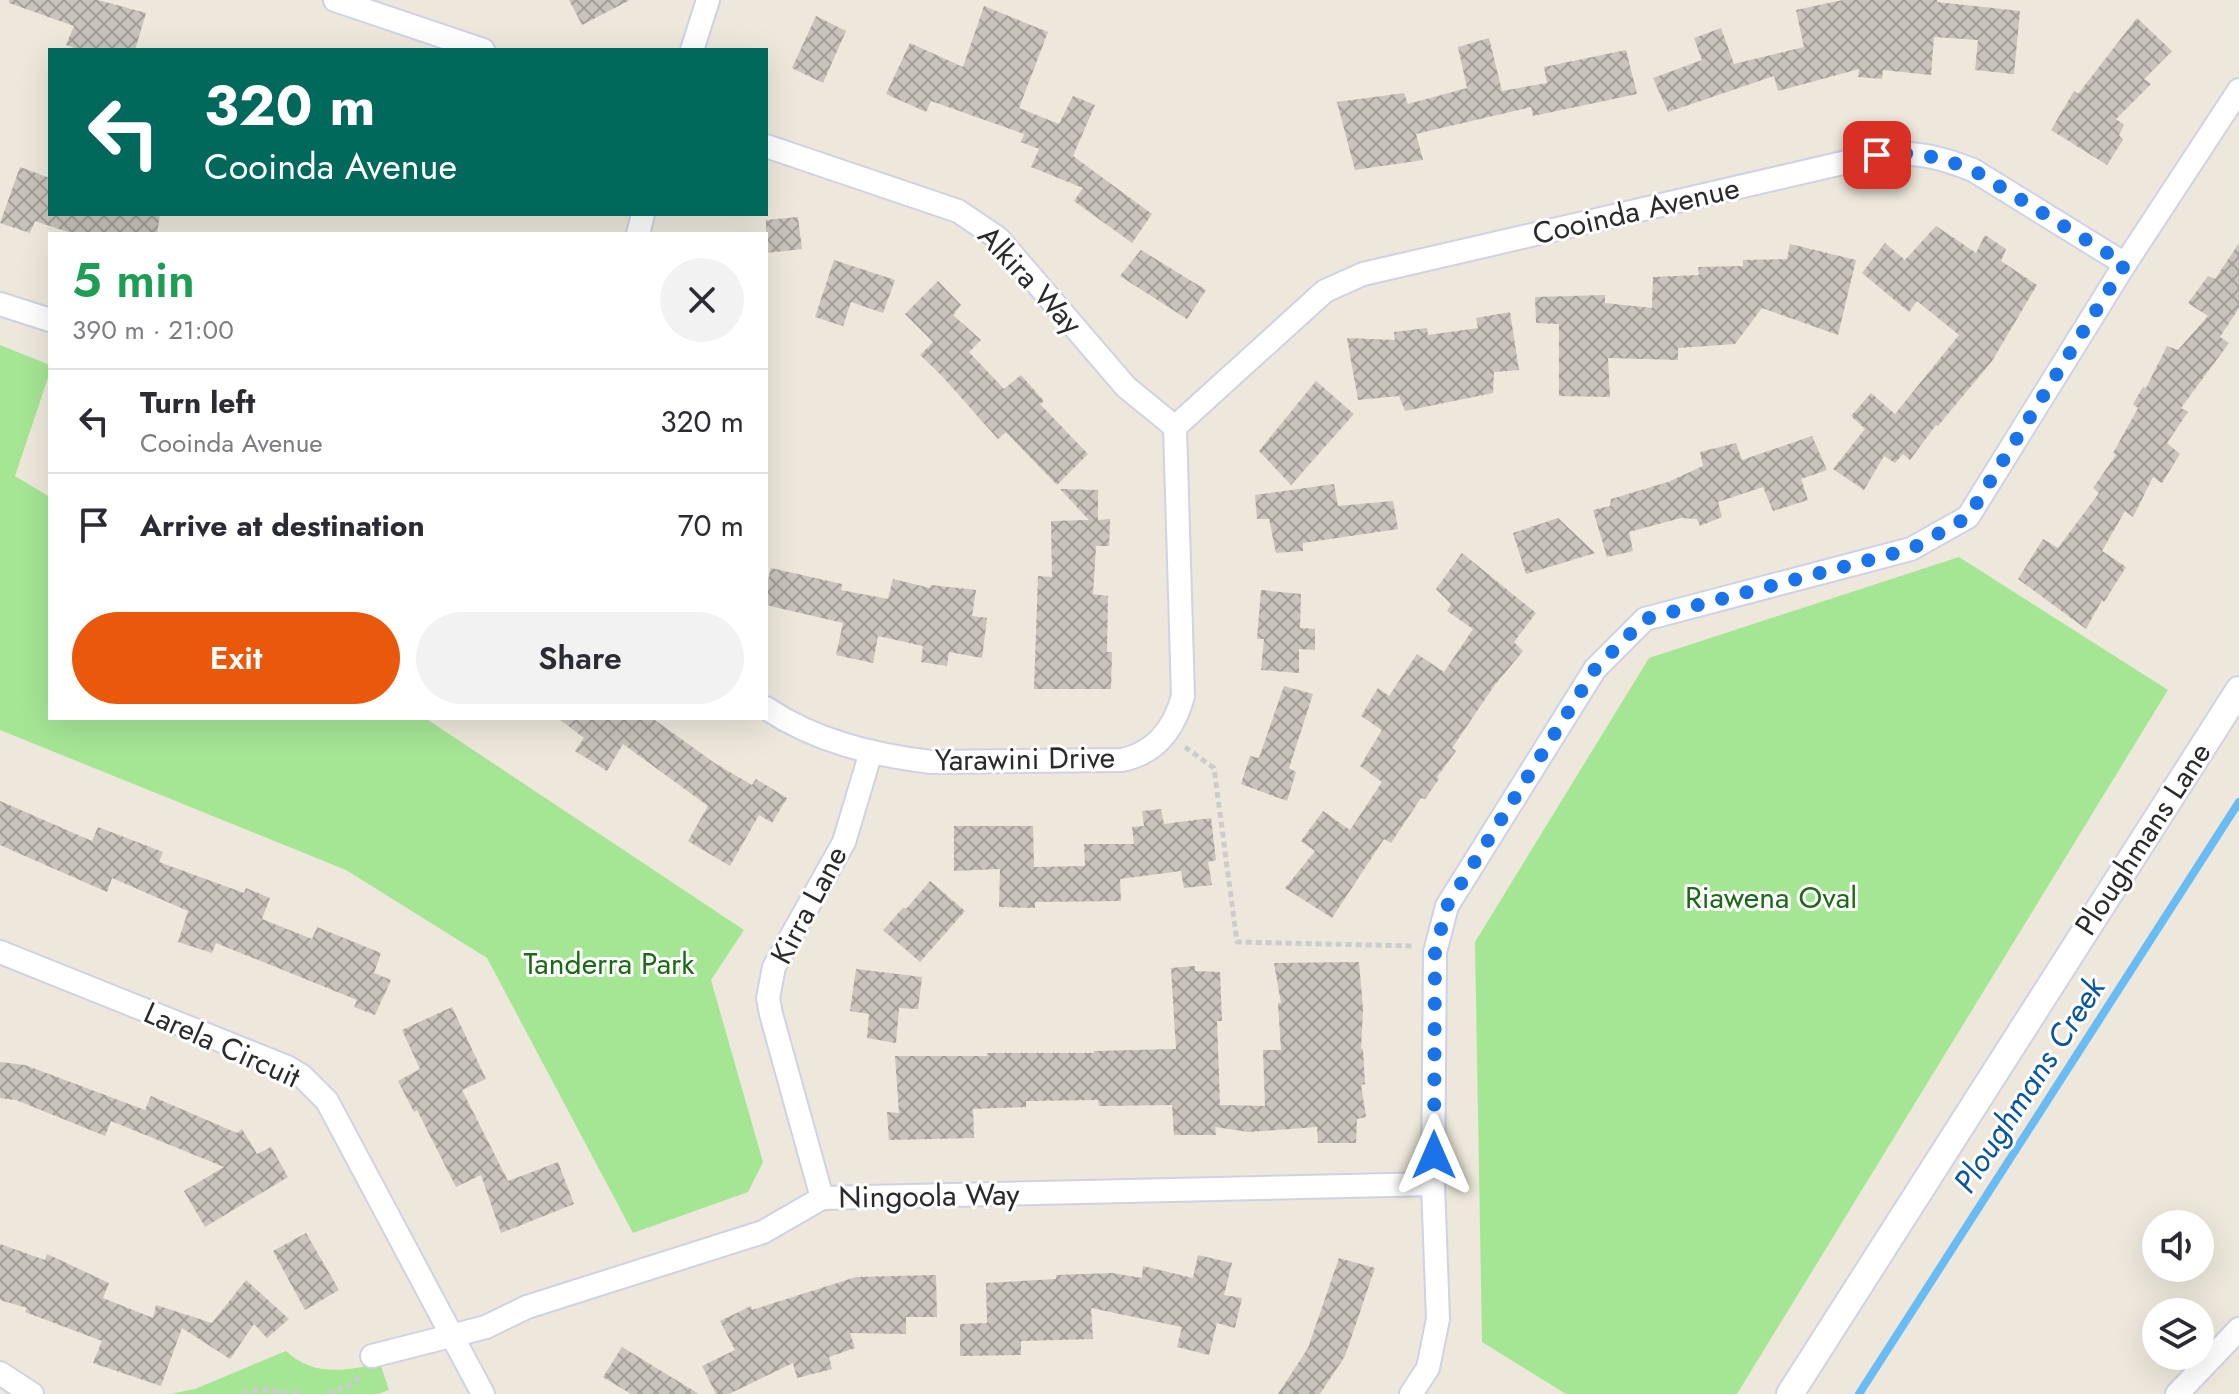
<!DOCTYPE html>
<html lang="en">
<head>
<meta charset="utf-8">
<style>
	:root { --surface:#fff; --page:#f2f2f3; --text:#2b2b33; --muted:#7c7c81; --line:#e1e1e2; --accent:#ea580c }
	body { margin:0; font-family:Jost,sans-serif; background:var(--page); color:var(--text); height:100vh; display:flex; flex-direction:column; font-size:30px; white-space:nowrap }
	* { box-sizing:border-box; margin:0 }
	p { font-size:26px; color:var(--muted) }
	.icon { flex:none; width:44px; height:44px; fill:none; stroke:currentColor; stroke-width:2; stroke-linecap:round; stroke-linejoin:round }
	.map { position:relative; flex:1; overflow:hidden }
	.panel { position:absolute; left:48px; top:232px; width:720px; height:488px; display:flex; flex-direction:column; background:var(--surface); border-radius:0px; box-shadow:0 8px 32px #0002 }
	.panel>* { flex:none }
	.hud { position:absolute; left:48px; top:48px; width:720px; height:168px; border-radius:0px; box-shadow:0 8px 32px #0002; background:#00695c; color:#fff; overflow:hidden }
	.controls { position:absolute; left:2142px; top:1210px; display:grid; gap:16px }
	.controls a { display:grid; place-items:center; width:72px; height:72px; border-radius:50%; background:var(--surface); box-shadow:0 8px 32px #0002; font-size:40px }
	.pin { position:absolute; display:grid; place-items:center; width:68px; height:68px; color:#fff; margin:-34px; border-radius:16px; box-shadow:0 4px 12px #0006 }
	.me { position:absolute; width:88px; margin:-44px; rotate:0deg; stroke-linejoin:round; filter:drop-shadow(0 0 6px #0008) }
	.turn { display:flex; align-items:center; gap:28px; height:168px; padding:0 24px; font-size:36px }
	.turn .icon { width:104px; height:104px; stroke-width:2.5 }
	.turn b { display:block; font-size:56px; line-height:68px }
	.round { display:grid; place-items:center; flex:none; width:84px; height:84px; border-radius:42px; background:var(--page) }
	.head { display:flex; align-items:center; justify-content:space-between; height:136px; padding:0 24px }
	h1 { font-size:48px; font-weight:600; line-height:60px; color:#1e9e55 }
	.cta { display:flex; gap:16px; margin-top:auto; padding:16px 24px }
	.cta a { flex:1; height:92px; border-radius:48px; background:var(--accent); color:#fff; font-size:32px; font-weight:600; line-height:92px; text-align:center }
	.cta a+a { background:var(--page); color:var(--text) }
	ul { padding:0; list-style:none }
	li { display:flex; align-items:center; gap:24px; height:104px; padding:0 24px; border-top:2px solid var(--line) }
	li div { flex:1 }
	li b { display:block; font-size:30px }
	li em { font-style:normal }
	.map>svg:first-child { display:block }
</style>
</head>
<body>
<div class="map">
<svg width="2239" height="1394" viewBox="0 0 2239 1394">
	<defs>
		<pattern id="building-cross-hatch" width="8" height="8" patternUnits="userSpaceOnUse" patternTransform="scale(2)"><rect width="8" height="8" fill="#c8c4bb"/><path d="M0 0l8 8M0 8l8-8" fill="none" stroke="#a39f98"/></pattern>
	</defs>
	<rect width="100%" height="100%" fill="#ede8db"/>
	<g fill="#a5e695">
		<path d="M0 345 50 365V372L15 476 50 497V718H425L744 930 711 980 763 1162 748 1192 633 1233 487 958 346 870 0 730Z"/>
		<path d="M1959 557 2168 690 1737 1394H1566L1482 1342 1475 942 1649 658Z"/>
		<path d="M286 1351C314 1377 346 1371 380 1363L389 1390 378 1394H170L195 1389Z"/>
	</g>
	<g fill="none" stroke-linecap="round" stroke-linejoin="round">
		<path stroke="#69bbf3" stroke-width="8" d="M1859 1394 2239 802"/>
	</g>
	<g fill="url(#building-cross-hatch)">
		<path d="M9 0H98L146 13 135 50H80L66 45 74 26 9 3Z"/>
		<path d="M569 0H630L582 25Z"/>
		<path d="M1843 0H1937V2L2020 11 2014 74 1975 70 1978 40 1934 37 1931 75 1883 70 1882 79 1858 77 1859 69 1778 91 1774 76 1668 112 1653 78 1702 60 1694 38 1721 28 1734 64 1804 47 1796 10Z"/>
		<path d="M984 6 1048 32 1019 108 1059 124 1073 96 1095 105 1073 156 1152 214 1132 243 1074 201 1083 188 1031 167 1039 149 1021 142 1024 134 931 101 926 112 886 94 910 43 963 67Z"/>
		<path d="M816 16 846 31 823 83 792 68Z"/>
		<path d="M2137 18 2172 51 2144 79 2151 84 2116 119 2124 125 2119 135 2123 140 2107 165 2051 130 2074 91 2078 94Z"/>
		<path d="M1489 38 1502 91 1547 83 1544 67 1626 50 1637 94 1533 116 1531 107 1416 134 1423 160 1355 170 1337 102 1404 93 1408 104 1467 88 1458 47Z"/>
		<path d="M20 167 50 178V214H160L157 234H74L35 221 30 233 0 223Z"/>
		<path d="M798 217 802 249 766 253V220Z"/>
		<path d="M1936 226 1976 253 1985 235 2006 249 2001 261 2037 285 1992 361 1938 426 1936 425 1910 460 1903 454 1895 463 1884 456 1864 490 1833 469 1865 429 1851 416 1871 393 1895 414 1959 335 1917 301 1909 312 1862 273 1885 243 1905 260Z"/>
		<path d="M2239 243V308L2220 337 2229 343 2181 408 2188 412 2167 443 2180 454 2162 483 2153 477 2133 517 2125 511 2102 551 2126 567 2104 602 2102 600 2086 629 2018 579 2043 539 2058 548 2099 493 2093 488 2116 455 2113 453 2138 408 2133 404 2143 387 2146 388 2167 346 2178 350 2208 316 2188 303 2208 276 2215 279Z"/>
		<path d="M1790 244 1856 260 1838 335 1762 308 1735 344 1678 348V360L1608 358 1610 397 1559 396V324L1536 323 1535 297 1605 295V303L1652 308 1653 277 1699 275 1698 267 1743 266V260L1787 259Z"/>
		<path d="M1141 250 1206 290 1187 319 1120 276Z"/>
		<path d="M834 260 895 280 883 313 851 302 843 326 815 317Z"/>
		<path d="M938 281 961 305 953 315 981 340 969 352 1004 389 1021 375 1044 401 1040 404 1088 454 1057 485 1006 432 998 439 941 375 920 355 933 342 905 314Z"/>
		<path d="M1510 312 1519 370 1494 372 1493 393 1405 411 1399 396 1358 400 1347 338 1395 340 1394 332 1427 328 1428 335 1478 328 1476 318Z"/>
		<path d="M1316 381 1354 414 1291 485 1259 451Z"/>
		<path d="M1812 436 1827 470 1801 479 1808 500 1773 511 1763 487 1718 502 1722 517 1700 526 1697 519 1681 518 1629 532 1633 551 1607 557 1593 510 1610 506 1611 499 1668 482 1703 466 1700 452 1736 443 1742 460Z"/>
		<path d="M1334 484 1338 506 1393 501 1398 529 1303 543V551L1276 553 1269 519H1257L1255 495Z"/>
		<path d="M1060 489 1098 490V520L1110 519 1109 546H1096L1093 594 1108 596 1107 652H1112L1111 689H1034L1038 576 1052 577 1051 521 1089 520Z"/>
		<path d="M1558 518 1595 553 1526 574 1513 533Z"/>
		<path d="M1462 553 1536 613 1514 642 1523 651 1494 686 1452 748 1456 751 1437 777 1439 779 1425 799 1421 798 1391 843 1384 839 1332 918 1285 888 1315 851 1301 841 1323 811 1350 830 1382 782 1360 766 1382 730 1361 716 1378 688 1389 696 1417 654 1444 672 1473 629 1447 611 1451 604 1436 589Z"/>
		<path d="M771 568 842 584 841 590 888 599 893 579 930 588 931 585 976 590 972 616 987 618 982 658 949 652 947 666 921 662 923 646 878 636 873 663 836 655 843 623 766 605V588Z"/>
		<path d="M1261 590 1301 594 1300 628 1315 629V650L1299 649V673L1261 670 1264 639H1257Z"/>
		<path d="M1284 686 1313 694 1289 768 1296 772 1287 801 1241 784 1250 756 1259 758Z"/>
		<path d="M558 718H652L716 764 752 785 756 779 787 798 772 823 759 815 730 866 688 841 708 806 623 744 607 771 575 751 584 738Z"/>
		<path d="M0 801 92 841 98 827 163 852 159 862 244 893 246 888 270 898 262 919 312 939 317 927 381 953 374 973 391 980 375 1015 354 1007 357 1000 216 943 212 953 178 942 188 911 112 878 107 892 0 845Z"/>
		<path d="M1161 809 1164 824 1211 818 1216 860 1208 862 1212 885 1184 888 1181 871 1120 879 1121 901 1035 902V908L999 907 1000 869 954 871V826H1033L1034 867 1085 866 1084 844H1134L1132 827 1144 826 1142 811Z"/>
		<path d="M930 881 965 911 920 962 883 930 903 908H907Z"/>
		<path d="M1359 962 1363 1009 1361 1049H1363L1365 1084 1361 1085 1366 1117 1357 1119 1356 1143H1318L1317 1127 1249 1132 1215 1127 1216 1135H1174L1172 1105 1099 1106 1098 1100 1026 1101V1107L973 1109 974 1138 889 1140 887 1112 899 1113 895 1056H987V1053H1094V1051L1176 1049 1171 968 1195 966V971L1220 972 1222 1021H1217L1220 1105 1265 1106 1263 1050H1281L1278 1003H1281L1274 963Z"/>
		<path d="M856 969 922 977 918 1009 899 1008 896 1043 867 1038 869 1014 850 1011Z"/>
		<path d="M452 1007 486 1079 462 1090 508 1181 558 1162 574 1204 501 1233 481 1175 456 1187 417 1110 414 1112 398 1081 420 1069 402 1030Z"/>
		<path d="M0 1062 25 1065 145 1110 151 1096 237 1133 242 1129 257 1154 271 1147 288 1177 205 1227 184 1191 224 1167 111 1121 105 1136 16 1100 0 1098Z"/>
		<path d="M306 1233 339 1290 305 1310 273 1251Z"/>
		<path d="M0 1244 45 1260 47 1254 109 1283 103 1298 153 1318 156 1305 212 1323 246 1280 289 1319 267 1338 254 1324 230 1359 182 1328 161 1386 93 1363 102 1341 25 1312 27 1308 0 1300Z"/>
		<path d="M1198 1255 1232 1263 1224 1295 1242 1298 1235 1328 1217 1323 1209 1355 1177 1347 1182 1327 1091 1308 1093 1339 1021 1341V1355L960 1356V1324L987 1323 986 1283 1056 1279V1275L1112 1273 1142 1278 1143 1266 1193 1278Z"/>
		<path d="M1339 1258 1375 1268 1345 1356 1320 1394H1278L1308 1348Z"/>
		<path d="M936 1275 937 1317H906V1334L850 1333 855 1348 829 1357 832 1369 797 1378 793 1363 729 1394H716L702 1366 735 1350 720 1321 751 1306 752 1310 856 1277Z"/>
		<path d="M622 1347 699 1394H631L603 1377Z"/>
	</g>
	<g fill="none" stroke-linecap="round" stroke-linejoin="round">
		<g stroke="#d0d1e3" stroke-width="26">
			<g id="minor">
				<path d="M335 0 483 50"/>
				<path d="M692 50 708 0"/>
				<path d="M766 146 958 211 998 238 1126 387 1175 427"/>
				<path d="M638 234 643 214"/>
				<path d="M0 304 50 320"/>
				<path d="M1175 427 1315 300 1325 291 1363 274 1877 155C1912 150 1940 157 1973 170L2125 264"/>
				<path d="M766 708C815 741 873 755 931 762L1122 760C1156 753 1174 729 1183 696L1175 427"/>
				<path d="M0 952 287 1067 302 1076 327 1101 483 1394"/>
				<path d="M822 1198 771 1014 768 998 774 967 844 842 871 752"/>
				<path d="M372 1356 486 1327 527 1307 763 1232 822 1198 1433 1184"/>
				<path d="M0 1373 32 1394"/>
				<path d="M1411 1394 1428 1368 1438 1319 1433 1184 1435 952 1447 906 1595 669 1645 619 1911 549 1968 517 2125 264 2239 90"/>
				<path d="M2177 1394 2239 1329"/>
			</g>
		</g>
		<g stroke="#d0d1e3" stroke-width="30">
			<path id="tertiary" d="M1790 1394 2239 690"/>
		</g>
		<g stroke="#ccc" stroke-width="5" stroke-dasharray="6 4" stroke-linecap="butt">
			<path d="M1185 747 1214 768 1237 942 1415 946"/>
			<path d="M243 1394 260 1389 298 1394"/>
			<path d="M328 1394 350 1385 362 1375"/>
		</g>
		<use href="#minor" stroke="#fff" stroke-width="22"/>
		<use href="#tertiary" stroke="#fff" stroke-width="26"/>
	</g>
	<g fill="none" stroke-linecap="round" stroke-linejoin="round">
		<path stroke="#1a73e8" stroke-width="14" stroke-dasharray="0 25.2" d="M1434 1155 1435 952 1447 906 1595 669 1645 619 1911 549 1968 517 2125 264 1973 170C1940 157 1912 150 1877 155"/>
	</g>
	<g text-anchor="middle" stroke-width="6" stroke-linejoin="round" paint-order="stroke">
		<g font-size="30" fill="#2a2a2a" stroke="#fff">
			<text transform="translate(1636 211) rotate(-13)" y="10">Cooinda Avenue</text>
			<text transform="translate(1030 280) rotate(47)" y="10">Alkira Way</text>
			<text transform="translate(1025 759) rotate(-1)" y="10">Yarawini Drive</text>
			<text transform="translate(2143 839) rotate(-57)" y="10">Ploughmans Lane</text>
			<text transform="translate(809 905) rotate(-62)" y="10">Kirra Lane</text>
			<text transform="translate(222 1045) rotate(24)" y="10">Larela Circuit</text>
			<text transform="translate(929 1196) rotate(-1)" y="10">Ningoola Way</text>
		</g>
		<g font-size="30" fill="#1c6a17" stroke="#fff">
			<text x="1771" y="908">Riawena Oval</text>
			<text x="609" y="974">Tanderra Park</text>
		</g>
		<g font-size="32" font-style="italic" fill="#0856a0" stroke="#fff">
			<text transform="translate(2029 1085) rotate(-57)" y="11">Ploughmans Creek</text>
		</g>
	</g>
</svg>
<div class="controls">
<a><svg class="icon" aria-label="sound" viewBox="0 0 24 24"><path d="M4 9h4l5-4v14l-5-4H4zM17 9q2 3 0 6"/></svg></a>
<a><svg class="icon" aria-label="layers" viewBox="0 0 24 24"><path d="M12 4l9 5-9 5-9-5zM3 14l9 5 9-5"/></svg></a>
</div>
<div class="pin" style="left:1877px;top:155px;background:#d93025"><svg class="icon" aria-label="arrive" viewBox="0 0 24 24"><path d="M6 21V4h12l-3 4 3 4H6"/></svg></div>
<svg class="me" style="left:1434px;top:1155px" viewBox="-20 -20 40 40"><path d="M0-17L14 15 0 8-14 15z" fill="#1a73e8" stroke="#fff" stroke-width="4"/></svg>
<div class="hud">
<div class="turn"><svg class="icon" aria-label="left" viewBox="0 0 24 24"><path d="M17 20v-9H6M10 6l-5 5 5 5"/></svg><div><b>320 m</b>Cooinda Avenue</div></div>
</div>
<section class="panel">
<div class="head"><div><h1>5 min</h1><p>390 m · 21:00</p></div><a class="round"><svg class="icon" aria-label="close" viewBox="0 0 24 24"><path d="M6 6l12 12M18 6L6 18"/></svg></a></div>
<ul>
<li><svg class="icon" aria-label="left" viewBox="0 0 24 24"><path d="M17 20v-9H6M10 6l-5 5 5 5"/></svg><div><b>Turn left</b><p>Cooinda Avenue</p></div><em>320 m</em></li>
<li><svg class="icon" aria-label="arrive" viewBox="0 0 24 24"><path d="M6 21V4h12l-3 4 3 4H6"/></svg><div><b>Arrive at destination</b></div><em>70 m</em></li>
</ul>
<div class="cta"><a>Exit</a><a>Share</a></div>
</section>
</div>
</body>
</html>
